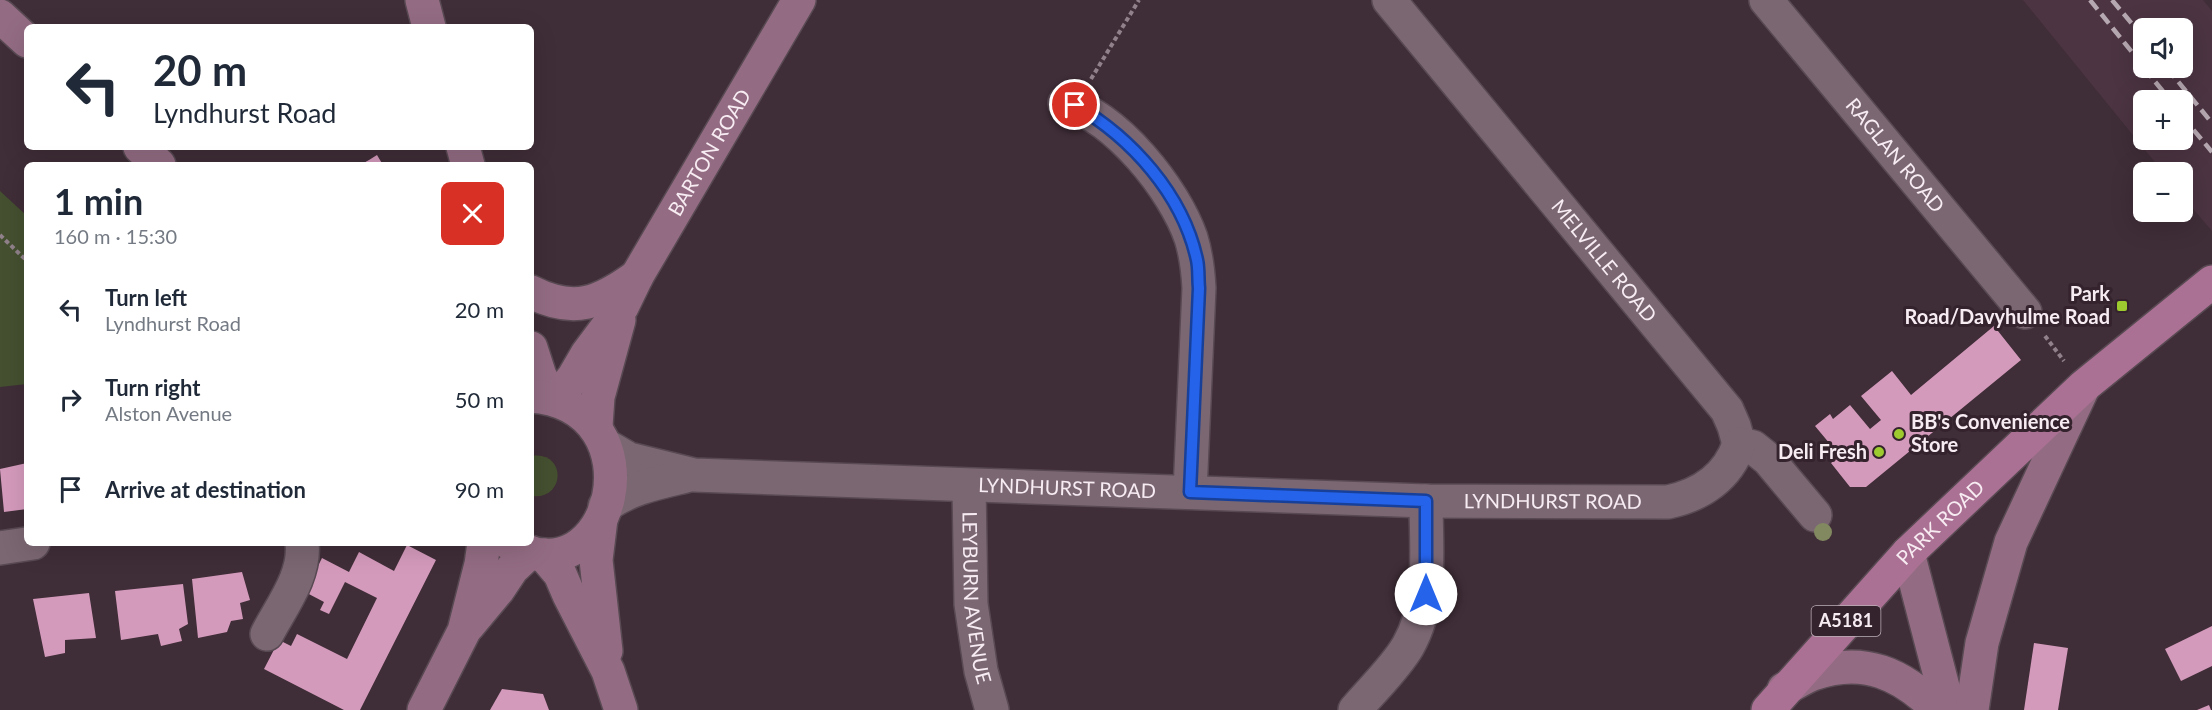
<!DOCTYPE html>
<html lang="en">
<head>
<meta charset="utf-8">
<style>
	:root { --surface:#fff; --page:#f2f2f3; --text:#1f2937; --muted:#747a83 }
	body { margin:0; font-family:Lato,sans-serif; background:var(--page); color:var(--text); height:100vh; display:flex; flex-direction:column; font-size:22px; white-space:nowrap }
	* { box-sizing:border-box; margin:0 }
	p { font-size:20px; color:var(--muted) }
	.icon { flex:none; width:33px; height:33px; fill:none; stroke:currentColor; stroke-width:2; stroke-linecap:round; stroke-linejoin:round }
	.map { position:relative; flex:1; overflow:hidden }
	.details { position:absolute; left:24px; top:162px; width:510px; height:384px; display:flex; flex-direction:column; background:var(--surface); border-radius:9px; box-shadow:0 6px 24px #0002 }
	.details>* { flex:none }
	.hud { position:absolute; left:24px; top:24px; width:510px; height:126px; border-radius:9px; box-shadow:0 6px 24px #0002; background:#fff; color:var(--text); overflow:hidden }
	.buttons { position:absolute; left:2133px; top:18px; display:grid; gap:12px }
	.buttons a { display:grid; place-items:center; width:60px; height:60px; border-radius:9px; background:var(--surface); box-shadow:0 6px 24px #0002; font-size:30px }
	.pin { position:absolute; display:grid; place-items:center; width:51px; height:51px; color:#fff; margin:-26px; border:3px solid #fff; border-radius:50%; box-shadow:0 2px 6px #0007 }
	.me { position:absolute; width:66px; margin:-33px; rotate:0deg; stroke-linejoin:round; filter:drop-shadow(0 0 4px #0008) }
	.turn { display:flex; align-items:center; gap:21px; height:126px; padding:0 30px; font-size:27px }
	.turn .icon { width:78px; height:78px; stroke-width:2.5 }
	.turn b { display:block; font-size:42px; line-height:51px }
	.round { display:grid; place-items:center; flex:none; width:63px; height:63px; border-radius:9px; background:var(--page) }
	.summary { display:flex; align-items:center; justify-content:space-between; height:102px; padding:0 30px }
	h1 { font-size:36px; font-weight:700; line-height:45px }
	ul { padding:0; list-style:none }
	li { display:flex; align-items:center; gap:18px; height:90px; padding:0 30px }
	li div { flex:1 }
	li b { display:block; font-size:22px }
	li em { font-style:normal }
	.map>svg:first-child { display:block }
</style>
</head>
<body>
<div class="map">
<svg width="2212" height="710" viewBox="0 0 2212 710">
	<rect width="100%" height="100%" fill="#3f2d37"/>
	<path fill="#4c3442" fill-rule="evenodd" d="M2023 0H2203L2212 11V231L2183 197 2182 172H2163ZM2144 28H2182V68H2144ZM2144 100H2182V140H2144Z"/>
	<g fill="#445030">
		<path d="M0 191 27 216V384L0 387Z"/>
		<path d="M531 456C567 450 566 501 531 496Z"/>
	</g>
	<g fill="#d49abc">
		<path d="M377 155 383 165H360L369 160Z"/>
		<path d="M1994 326 2021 360 1866 487H1850L1831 463 1840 456 1815 426 1830 414 1833 419 1850 405 1870 429 1881 420 1861 396 1892 371 1911 395Z"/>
		<path d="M27 463V509L4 512 0 469Z"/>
		<path d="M407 545 436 560 360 710H344L264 669 279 640 291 646 297 634 347 659 377 598 345 582 329 614 320 610 324 602 305 592 322 558 349 572 359 552 394 571Z"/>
		<path d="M242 572 250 600 240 603 243 619 231 621 227 632 198 638 192 579Z"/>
		<path d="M183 584 188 624 179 629 182 641 161 646 158 634 121 640 115 591Z"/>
		<path d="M89 593 96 638 65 640V653L45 657 33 599Z"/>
		<path d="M2212 626V666L2181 681 2165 649Z"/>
		<path d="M2034 643 2068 648 2058 710H2024Z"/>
		<path d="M502 689 543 694 549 710H490Z"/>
		<path d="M2209 705 2211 710H2197Z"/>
	</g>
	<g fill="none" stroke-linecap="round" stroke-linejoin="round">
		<g stroke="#584952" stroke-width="36">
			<g id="street">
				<path id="s1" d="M1389 0 1727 410 1734 426 1739 444"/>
				<path id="s2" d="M1766 0 2025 312"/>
				<path d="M1065 103C1117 117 1174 189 1191 238 1196 254 1198 270 1199 288L1190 492"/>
				<path d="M1739 444 1753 447 1768 459 1815 515"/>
				<path id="s3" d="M605 445 629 459 694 475 1426 501 1668 502C1701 495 1728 477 1739 444"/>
				<path id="s4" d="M969 486 971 604 981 671 992 710"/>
				<path d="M605 506C630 488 657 483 686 476"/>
				<path d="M0 548 33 543"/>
				<path d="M267 634C281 607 306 575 302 543"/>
				<path d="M1355 710C1371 691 1396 667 1408 646 1433 602 1426 550 1426 501"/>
			</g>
		</g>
		<g stroke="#584952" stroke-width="36">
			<g id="secondary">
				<path d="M422 0 429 27"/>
				<path d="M0 16 27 41"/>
				<path d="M140 147 159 165"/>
				<path d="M463 147 468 165"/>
				<path d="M531 292C574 314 600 303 637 276"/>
				<path d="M531 348 540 376 552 399"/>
				<path id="s5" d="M556 399 573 378 587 354 622 307 637 276 799 0"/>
				<path d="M596 426 598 397 619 320"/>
				<path d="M601 519 596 560 606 651"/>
				<path d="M509 543C613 606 663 406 531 396"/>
				<path d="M1908 553 1949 710"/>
				<path d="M544 555 560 574 569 595 608 671 621 710"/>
				<path d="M468 626 498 590 512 569 530 552"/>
				<path d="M1784 689C1794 684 1803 678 1813 674 1864 656 1902 674 1938 710"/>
				<path d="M424 710 464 631 481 564 484 543"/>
				<path d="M1972 710 1982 643 2011 542 2083 388"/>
			</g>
		</g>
		<g stroke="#584952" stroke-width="36">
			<g id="primary">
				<path id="s6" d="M1768 710 1908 553 2084 386 2212 282"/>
			</g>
		</g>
		<g stroke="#90818a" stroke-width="4" stroke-dasharray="4.5 3" stroke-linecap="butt">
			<path d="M1091 79 1139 0"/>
			<path d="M0 235 27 261"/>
			<path d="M2045 336 2064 361"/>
		</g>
		<use href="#street" stroke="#7b6772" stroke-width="33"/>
		<use href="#secondary" stroke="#936c83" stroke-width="33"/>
		<use href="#primary" stroke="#ab7194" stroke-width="33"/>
		<g stroke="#b6a8b0" stroke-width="4.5" stroke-dasharray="12 6" stroke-linecap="butt">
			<path d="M2090 0 2144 67"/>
			<path d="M2112 0 2144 38"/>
			<path d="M2144 68 2170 100"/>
			<path d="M2167 68 2212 123"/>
			<path d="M2182 116 2212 152"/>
		</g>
	</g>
	<circle fill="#828961" cx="1823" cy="532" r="9"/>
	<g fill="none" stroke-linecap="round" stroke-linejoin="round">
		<g stroke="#184099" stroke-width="15">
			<path id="route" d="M1075 105C1132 138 1183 195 1197 260 1199 269 1198 279 1199 288L1190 492 1426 501V594"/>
		</g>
		<use href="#route" stroke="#2563eb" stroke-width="10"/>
	</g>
	<g fill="#9dca2f" stroke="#34232d" stroke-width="2">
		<rect x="2116" y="300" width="12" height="12" rx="3"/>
		<circle cx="1899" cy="434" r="6"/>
		<circle cx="1879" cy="452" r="6"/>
	</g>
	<g text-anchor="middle" stroke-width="6" stroke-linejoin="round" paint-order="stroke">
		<rect fill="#34232d" stroke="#bdb0b8" stroke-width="1.5" x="1811.5" y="606" width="69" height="30" rx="4.5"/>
		<g font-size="18" font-weight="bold" fill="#f8ecf3">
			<text x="1846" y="627">A5181</text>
		</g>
		<g font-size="20" fill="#f8ecf3" stroke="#34232d">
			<text dy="7" stroke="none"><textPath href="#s5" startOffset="291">BARTON ROAD</textPath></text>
			<text dy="7" stroke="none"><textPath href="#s2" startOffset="202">RAGLAN ROAD</textPath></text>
			<text dy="7" stroke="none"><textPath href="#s1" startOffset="338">MELVILLE ROAD</textPath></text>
			<text dy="7" stroke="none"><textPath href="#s3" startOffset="468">LYNDHURST ROAD</textPath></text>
			<text dy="7" stroke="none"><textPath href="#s3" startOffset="954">LYNDHURST ROAD</textPath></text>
			<text dy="7" stroke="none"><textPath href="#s6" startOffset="255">PARK ROAD</textPath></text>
			<text dy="7" stroke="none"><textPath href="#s4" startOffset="112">LEYBURN AVENUE</textPath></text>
		</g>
		<g font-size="20" font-weight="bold" fill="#f8ecf3" stroke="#34232d" text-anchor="end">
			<text x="2110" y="301">Park<tspan x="2110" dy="23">Road/Davyhulme Road</tspan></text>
			<text x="1911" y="429" text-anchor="start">BB's Convenience<tspan x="1911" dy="23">Store</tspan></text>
			<text x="1867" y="459">Deli Fresh</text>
		</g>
	</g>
</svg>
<div class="buttons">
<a><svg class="icon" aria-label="sound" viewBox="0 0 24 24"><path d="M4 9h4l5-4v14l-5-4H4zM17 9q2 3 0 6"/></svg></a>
<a>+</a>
<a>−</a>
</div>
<div class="pin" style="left:1075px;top:105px;background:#d93025"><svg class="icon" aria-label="arrive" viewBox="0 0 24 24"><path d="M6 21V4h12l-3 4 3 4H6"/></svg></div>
<svg class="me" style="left:1426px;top:594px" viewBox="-20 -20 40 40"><circle r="19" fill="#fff"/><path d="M0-13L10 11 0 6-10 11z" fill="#2563eb"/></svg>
<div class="hud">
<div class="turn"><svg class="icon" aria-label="left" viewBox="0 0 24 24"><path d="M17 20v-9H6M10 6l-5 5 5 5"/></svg><div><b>20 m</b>Lyndhurst Road</div></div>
</div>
<section class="details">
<div class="summary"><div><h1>1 min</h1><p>160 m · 15:30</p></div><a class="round" style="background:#d93025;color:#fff"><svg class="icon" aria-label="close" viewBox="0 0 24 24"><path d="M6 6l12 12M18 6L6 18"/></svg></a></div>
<ul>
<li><svg class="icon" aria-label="left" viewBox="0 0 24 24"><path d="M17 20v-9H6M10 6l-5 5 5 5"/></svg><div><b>Turn left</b><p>Lyndhurst Road</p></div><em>20 m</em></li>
<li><svg class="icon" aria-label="right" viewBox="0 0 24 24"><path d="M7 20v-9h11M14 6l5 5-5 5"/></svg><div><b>Turn right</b><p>Alston Avenue</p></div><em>50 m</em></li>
<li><svg class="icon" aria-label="arrive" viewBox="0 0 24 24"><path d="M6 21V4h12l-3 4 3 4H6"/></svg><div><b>Arrive at destination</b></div><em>90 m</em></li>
</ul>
</section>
</div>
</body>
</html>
